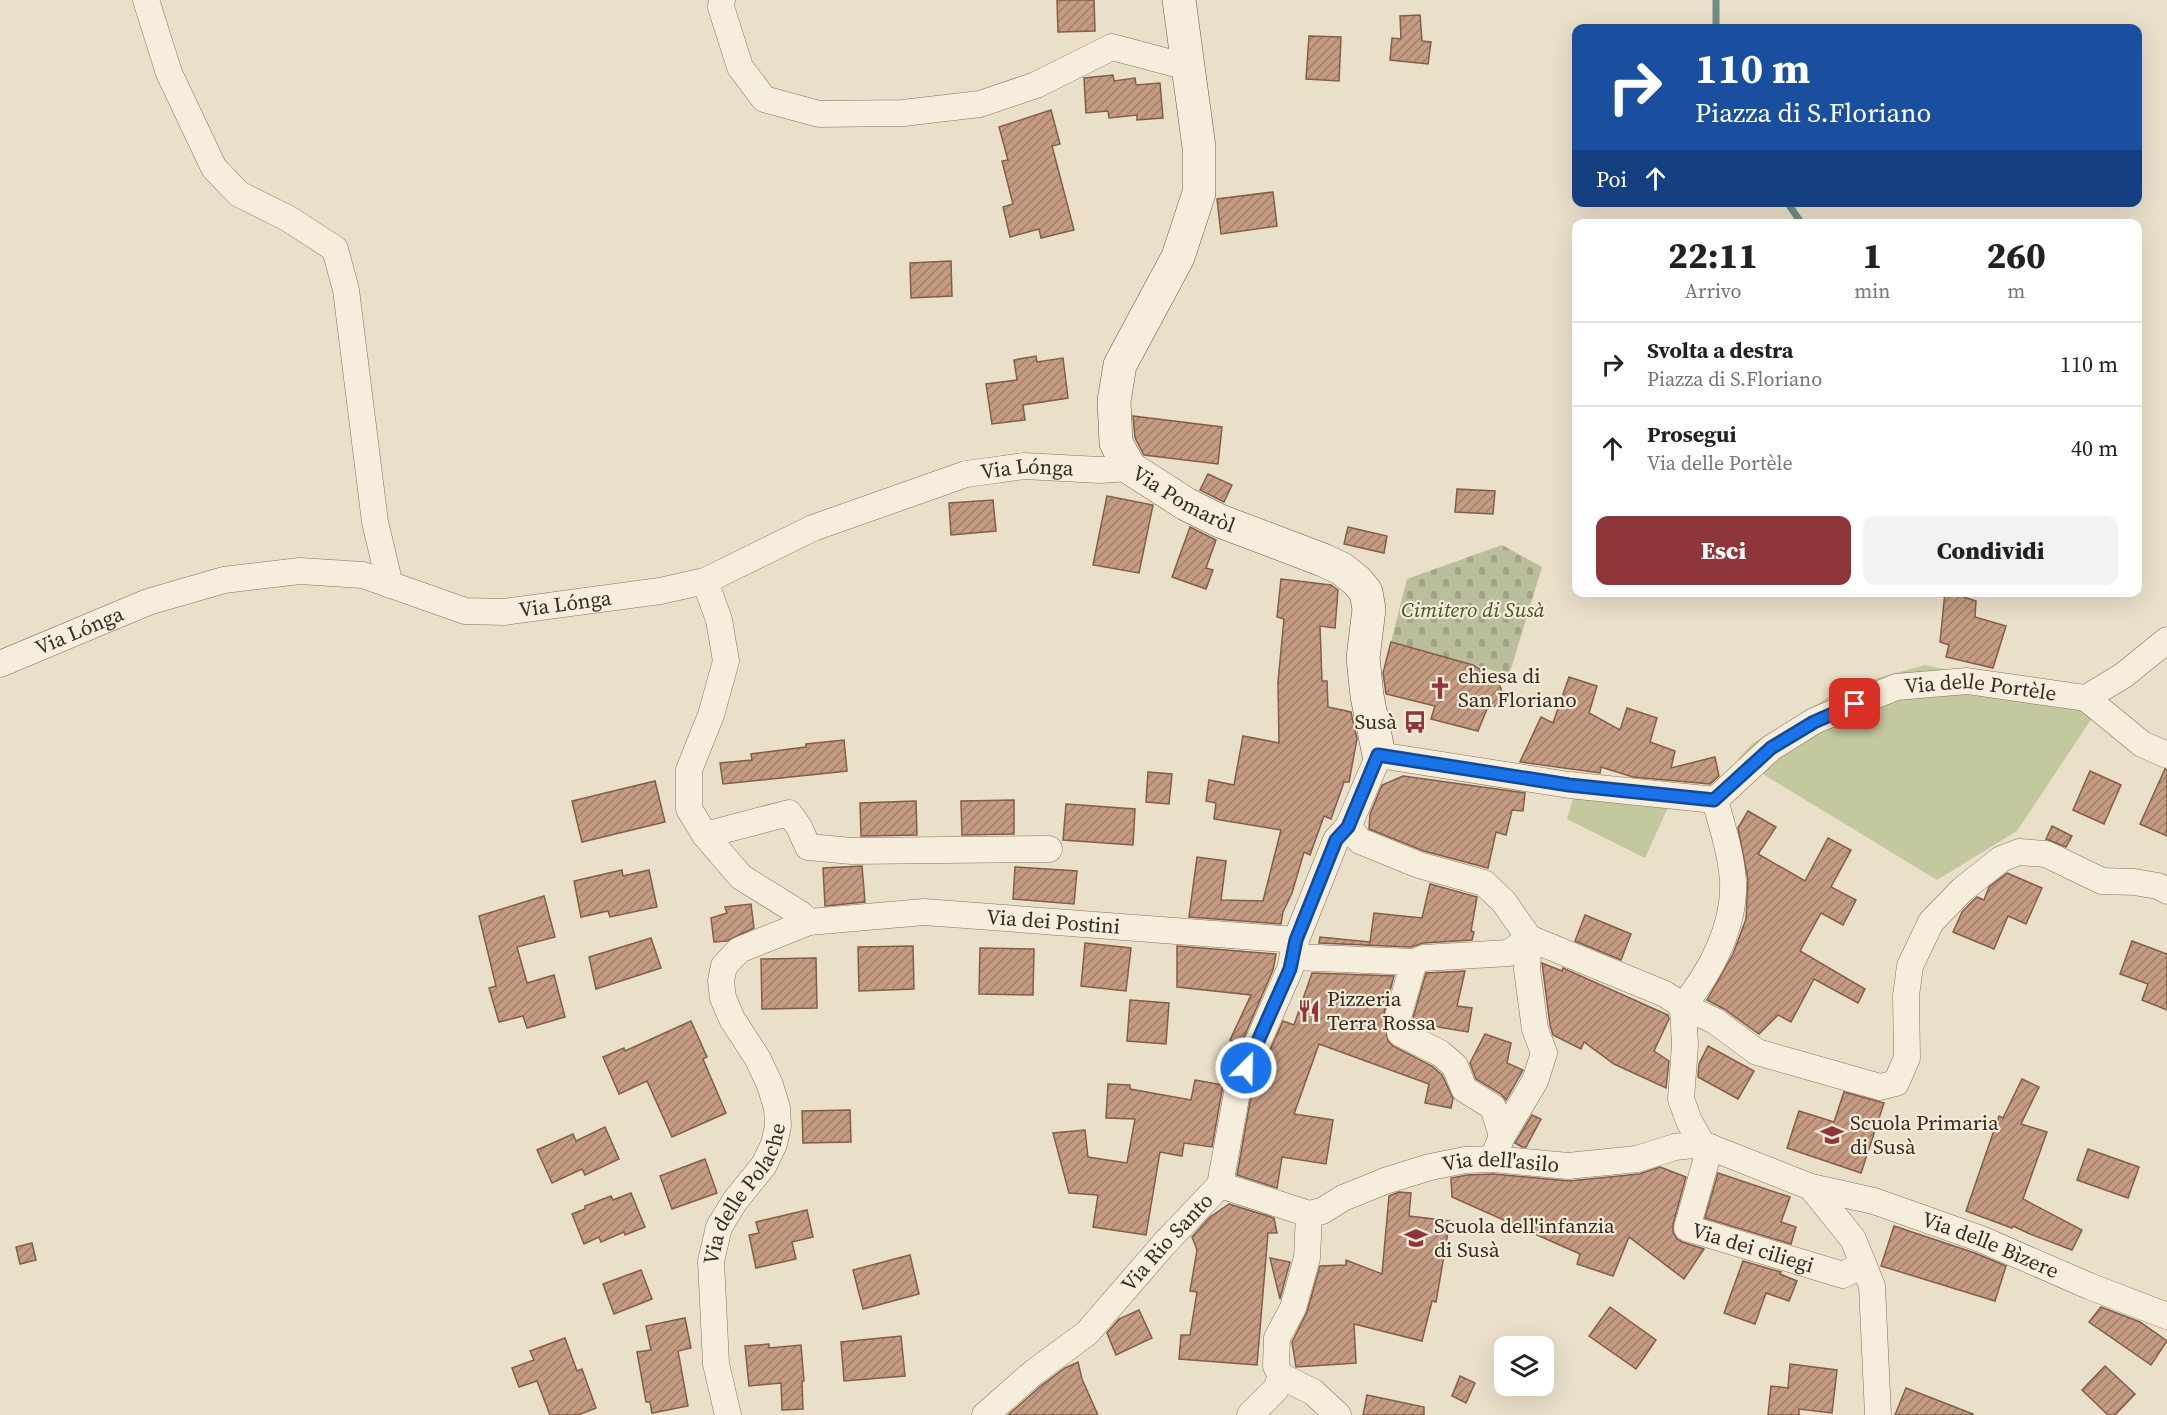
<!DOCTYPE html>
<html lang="it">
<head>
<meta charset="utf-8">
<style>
	:root { --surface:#fff; --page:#f2f2f2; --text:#222; --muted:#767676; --line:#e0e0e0; --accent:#8e3639 }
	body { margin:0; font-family:"Source Serif 4",serif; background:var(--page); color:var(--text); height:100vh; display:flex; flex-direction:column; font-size:22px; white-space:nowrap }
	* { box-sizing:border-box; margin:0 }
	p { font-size:20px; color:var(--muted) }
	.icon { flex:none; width:33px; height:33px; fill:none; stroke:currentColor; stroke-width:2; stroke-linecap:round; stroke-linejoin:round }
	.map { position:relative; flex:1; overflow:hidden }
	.side { position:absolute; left:1572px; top:219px; width:570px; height:378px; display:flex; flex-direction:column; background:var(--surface); border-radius:12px; box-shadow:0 6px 24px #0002 }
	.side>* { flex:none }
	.guide { position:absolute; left:1572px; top:24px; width:570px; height:183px; border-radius:12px; box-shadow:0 6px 24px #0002; background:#1a4fa0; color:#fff; overflow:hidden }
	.fabs { position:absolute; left:1494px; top:1336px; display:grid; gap:12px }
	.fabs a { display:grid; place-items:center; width:60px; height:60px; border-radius:12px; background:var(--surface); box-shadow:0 6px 24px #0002; font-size:30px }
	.pin { position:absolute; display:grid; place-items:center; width:51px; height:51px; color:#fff; margin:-26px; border-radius:12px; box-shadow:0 3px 9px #0006 }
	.me { position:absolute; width:66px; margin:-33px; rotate:23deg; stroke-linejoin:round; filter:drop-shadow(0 0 4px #0008) }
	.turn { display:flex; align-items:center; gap:21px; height:126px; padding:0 24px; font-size:27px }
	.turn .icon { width:78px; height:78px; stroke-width:2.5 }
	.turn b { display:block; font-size:42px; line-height:51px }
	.then { display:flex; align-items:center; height:57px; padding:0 24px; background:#0003; gap:12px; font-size:22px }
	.eta { display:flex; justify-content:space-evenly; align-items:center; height:102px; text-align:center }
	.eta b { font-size:36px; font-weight:800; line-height:42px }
	.cta { display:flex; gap:12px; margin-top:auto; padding:12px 24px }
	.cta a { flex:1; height:69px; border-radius:12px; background:var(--accent); color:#fff; font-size:24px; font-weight:800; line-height:69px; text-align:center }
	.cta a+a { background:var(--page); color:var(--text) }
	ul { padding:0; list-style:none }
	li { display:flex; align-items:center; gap:18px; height:84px; padding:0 24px; border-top:2px solid var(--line) }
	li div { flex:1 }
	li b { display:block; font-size:22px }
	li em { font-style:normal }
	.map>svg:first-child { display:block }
</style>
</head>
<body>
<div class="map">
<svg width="2167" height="1415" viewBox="0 0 2167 1415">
	<defs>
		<pattern id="cemetery-stones" width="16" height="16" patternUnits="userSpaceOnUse" patternTransform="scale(1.5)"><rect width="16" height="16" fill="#bbbe9c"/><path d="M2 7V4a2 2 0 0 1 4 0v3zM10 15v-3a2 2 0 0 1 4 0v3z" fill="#a1a386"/></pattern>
		<pattern id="building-hatch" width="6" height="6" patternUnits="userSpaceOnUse" patternTransform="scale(1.5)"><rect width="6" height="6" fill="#c59c83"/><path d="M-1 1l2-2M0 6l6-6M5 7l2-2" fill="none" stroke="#a17f6b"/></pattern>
	</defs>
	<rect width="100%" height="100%" fill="#eadfc9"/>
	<g fill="#c4c89e">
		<path d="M1925 665 2100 706 2017 831 1937 880 1738 759 1753 743 1845 687Z"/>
		<path d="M1576 789 1669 805 1645 858 1567 819Z"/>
	</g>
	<path fill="url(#cemetery-stones)" d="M1502 545 1542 567 1509 675 1391 642 1407 579Z"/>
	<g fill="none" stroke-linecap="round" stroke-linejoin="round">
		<g stroke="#718d85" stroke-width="7">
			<path d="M1716 28V0"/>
			<path d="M1787 202 1802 224"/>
		</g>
	</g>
	<g fill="url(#building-hatch)" stroke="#825d48" stroke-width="1.5">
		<path d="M1057 0H1094L1095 31 1058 32Z"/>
		<path d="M1420 15 1422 41 1431 42 1428 64 1390 60 1392 38 1401 39 1400 16Z"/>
		<path d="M1309 36 1341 37 1339 81 1306 79Z"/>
		<path d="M1113 75 1114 81 1135 78 1136 85 1160 83 1163 118 1137 120V115L1109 118 1108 111 1086 113 1084 78Z"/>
		<path d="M1051 110 1060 144 1052 146 1074 230 1041 238 1039 229 1010 237 1003 207 1013 204 1002 161 1008 160 999 127Z"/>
		<path d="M1273 192 1277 226 1221 234 1217 199Z"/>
		<path d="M951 261 952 296 911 298 910 263Z"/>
		<path d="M1036 356 1037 362 1063 358 1068 398 1023 405 1025 420 992 424 986 384 1017 380 1014 360Z"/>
		<path d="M1133 416 1222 427 1218 464 1144 455 1135 438Z"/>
		<path d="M1208 474 1232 485 1224 502 1200 490Z"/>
		<path d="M1457 489 1495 491 1493 514 1455 512Z"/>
		<path d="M1107 496 1153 505 1139 573 1093 565Z"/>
		<path d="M993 500 996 531 951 535 949 503Z"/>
		<path d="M1190 527 1216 540 1206 568 1213 570 1206 589 1172 577Z"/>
		<path d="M1348 527 1387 536 1384 553 1344 544Z"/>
		<path d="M1281 579 1331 585 1338 590 1335 628 1320 626 1322 681H1327L1328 707 1351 712 1357 739 1349 782H1344L1331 819 1324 816 1310 855 1304 852 1292 893 1283 912 1281 924 1189 917 1197 857 1226 861 1221 900 1263 901 1281 830 1214 819 1216 803 1206 801 1209 780 1234 785 1243 736 1279 743 1278 682 1284 619 1277 617Z"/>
		<path d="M1945 592H1966L1964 597 1976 601 1975 617 2006 626 1993 668 1946 657 1949 645 1940 642Z"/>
		<path d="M1391 642 1473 665 1491 676 1499 684 1503 694 1498 705 1487 709 1478 731 1431 719 1435 706 1386 694 1383 673Z"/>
		<path d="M1569 677 1597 686 1589 713 1620 730 1627 708 1657 718 1650 742 1675 751 1671 768 1715 757 1719 776 1710 784 1633 777 1601 767 1600 773 1520 762 1541 717 1553 723Z"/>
		<path d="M844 740 847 771 723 784 720 763 752 760 751 754 806 747V744Z"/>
		<path d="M2165 769 2167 770V836L2140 824Z"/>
		<path d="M2090 771 2121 785 2104 824 2073 810Z"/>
		<path d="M1148 772 1172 774 1169 804 1146 802Z"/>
		<path d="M1403 776 1525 793 1523 811 1512 810 1506 835 1496 832 1488 868 1424 851 1369 829 1370 814 1382 785Z"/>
		<path d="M655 781 665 822 582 842 572 801Z"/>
		<path d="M1014 800V834L962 835 961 801Z"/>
		<path d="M916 801 917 835 861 836 860 803Z"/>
		<path d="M1066 804 1135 809 1133 845 1063 840Z"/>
		<path d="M1748 811 1776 827 1758 854 1805 881 1828 838 1851 850 1831 887 1856 900 1843 925 1821 913 1800 951 1865 989 1858 1003 1814 979 1791 1022 1778 1015 1759 1034 1724 1009 1707 1000 1733 954 1746 919 1748 880 1738 828Z"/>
		<path d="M2052 826 2072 836 2066 847 2046 839Z"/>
		<path d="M862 866 865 902 825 906 823 868Z"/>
		<path d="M1015 867 1077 871 1074 904 1013 899Z"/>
		<path d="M622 870 623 876 649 870 657 907 610 917 608 911 581 917 574 881Z"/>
		<path d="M2007 873 2042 888 2026 924 2008 916 1994 949 1953 932 1962 912 1977 897 1984 900 1989 887Z"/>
		<path d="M1430 884 1477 897 1471 931 1474 932 1472 940 1423 943 1411 947 1319 943 1320 937 1370 942 1374 913 1422 918Z"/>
		<path d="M544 896 555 937 517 947 527 983 554 975 565 1017 527 1028 523 1016 499 1022 489 988 496 986 479 916Z"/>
		<path d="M751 904 754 928 727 941 714 942 711 918 727 913 725 907Z"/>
		<path d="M1585 915 1631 934 1621 960 1575 941Z"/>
		<path d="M651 938 661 968 596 989 589 957Z"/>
		<path d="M2132 941 2167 954V1010L2142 1000 2148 984 2120 974Z"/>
		<path d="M1085 943 1131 948 1126 991 1081 986Z"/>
		<path d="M913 946 914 989 859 991 858 947Z"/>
		<path d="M1177 946 1276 954 1273 970 1241 1044 1230 1040 1251 995 1177 987Z"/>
		<path d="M980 948 1034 949 1033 995 979 994Z"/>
		<path d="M816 958 817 1008 762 1009 761 959Z"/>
		<path d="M1542 963 1562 971 1563 968 1668 1015 1669 1019 1654 1051 1669 1061 1666 1088 1614 1064 1584 1042 1581 1049 1553 1035 1550 1025Z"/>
		<path d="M1465 971 1457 1006 1472 1008 1468 1032 1414 1023 1413 1018 1426 973Z"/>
		<path d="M1312 973 1394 976 1384 1013 1388 1041 1393 1046 1432 1066 1442 1075 1453 1098 1451 1108 1425 1103 1429 1084 1319 1044 1294 1114 1333 1120 1326 1164 1282 1157 1277 1188 1237 1175 1252 1091 1283 1021 1294 1025Z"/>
		<path d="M1130 1000 1169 1003 1166 1044 1127 1041Z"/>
		<path d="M691 1021 707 1057 703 1059 726 1113 672 1137 647 1081 619 1094 603 1057 624 1048 625 1051Z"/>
		<path d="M1485 1034 1511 1043 1507 1063 1523 1070 1506 1100 1501 1094 1476 1079 1470 1063Z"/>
		<path d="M1708 1046 1754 1071 1738 1099 1698 1077 1699 1064Z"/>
		<path d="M2022 1079 2039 1087 2021 1124 2047 1132 2023 1199 2082 1230 2072 1250 2030 1234 2013 1226 2012 1228 1966 1211 1999 1116 2003 1118Z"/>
		<path d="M1195 1080 1223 1085 1212 1147 1184 1143 1182 1156 1160 1152 1146 1235 1093 1227 1098 1195 1069 1193 1053 1133 1085 1130 1088 1157 1127 1163 1135 1119 1106 1118 1108 1084 1130 1085V1089L1191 1100Z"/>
		<path d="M1844 1092 1884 1103 1861 1173 1787 1148 1799 1111 1834 1122Z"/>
		<path d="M850 1110 851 1142 803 1143 802 1111Z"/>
		<path d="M1532 1115 1541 1119 1526 1147H1522L1515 1143Z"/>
		<path d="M605 1127 619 1159 585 1175 582 1169 552 1183 537 1150 573 1134 576 1141Z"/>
		<path d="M2088 1149 2139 1167 2128 1198 2077 1180Z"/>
		<path d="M705 1159 717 1193 672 1209 660 1176Z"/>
		<path d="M1660 1167 1686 1177 1673 1224V1232L1677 1239 1682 1242 1704 1249 1684 1279 1629 1237 1613 1276 1577 1264 1580 1254 1452 1197 1451 1178 1467 1175 1493 1174 1569 1181 1639 1174Z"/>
		<path d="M1718 1173 1790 1197 1781 1222 1796 1227 1791 1244 1705 1218Z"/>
		<path d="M1399 1192 1411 1193 1409 1216 1450 1221 1436 1302 1432 1301 1422 1341 1354 1324 1356 1363 1296 1367 1292 1342 1307 1312 1320 1266 1346 1265V1260L1382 1274 1389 1196Z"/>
		<path d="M631 1193 645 1227 625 1235 624 1232 601 1242 599 1237 584 1244 572 1214 585 1209V1206L611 1196 613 1200Z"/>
		<path d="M1229 1204 1274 1218 1277 1233H1268L1257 1365 1179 1359 1181 1335H1190L1197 1292 1190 1291 1197 1250 1192 1237 1210 1217Z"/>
		<path d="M807 1210 813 1237 792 1242 796 1259 756 1268 749 1235 759 1233 756 1222Z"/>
		<path d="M1894 1226 1975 1253 2006 1266 1995 1301 1881 1266Z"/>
		<path d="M32 1243 36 1260 20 1264 16 1247Z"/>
		<path d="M910 1255 919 1294 863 1309 853 1270Z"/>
		<path d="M1270 1258 1290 1262 1280 1299Z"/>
		<path d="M1743 1261 1781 1272 1780 1274 1797 1281 1789 1301 1766 1293 1755 1324 1724 1313Z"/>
		<path d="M641 1270 652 1299 614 1314 603 1284Z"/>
		<path d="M1610 1307 1656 1340 1636 1369 1589 1336Z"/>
		<path d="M2101 1307 2140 1322 2167 1341 2151 1365 2089 1322Z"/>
		<path d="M1139 1310 1152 1338 1116 1355 1107 1333 1119 1319Z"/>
		<path d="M685 1318 691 1348 678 1351 688 1406 652 1413 650 1402H646L637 1352 651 1350 646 1326Z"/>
		<path d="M901 1336 905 1376 844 1381 841 1342Z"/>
		<path d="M565 1338 577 1371 582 1369 596 1408 578 1415H550L537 1381 519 1387 512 1368 534 1360 530 1351Z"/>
		<path d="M769 1344V1348L801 1345 804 1381H802L803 1409 782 1410 781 1383 749 1386 745 1346Z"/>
		<path d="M1078 1362 1082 1379 1098 1415H1008L1042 1385 1065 1368Z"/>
		<path d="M1790 1364 1837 1370 1832 1413 1799 1409V1415H1768L1771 1386 1788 1388Z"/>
		<path d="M2105 1366 2135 1394 2115 1415H2108L2082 1390Z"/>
		<path d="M1460 1376 1475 1383 1466 1403 1452 1396Z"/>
		<path d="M1906 1388 1973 1414V1415H1895Z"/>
		<path d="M1367 1395 1424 1407V1415H1363Z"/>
	</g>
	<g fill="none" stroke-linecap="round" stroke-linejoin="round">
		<g stroke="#857260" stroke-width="27">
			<g id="street">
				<path d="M146 0 169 73 214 168 239 194 289 219 335 249 346 290 375 522 390 585"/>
				<path d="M722 0 721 7 740 67 764 99 819 114 903 113 980 104 1036 85 1112 47 1187 67"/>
				<path d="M705 581 719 620 726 661 711 715 689 770V809L705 835 741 877 799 913 809 922"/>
				<path id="s1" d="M0 664 148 602 224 580 300 571 363 575 465 611 504 612 660 591 705 581 813 528 966 474 1024 466 1100 470 1130 468"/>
				<path d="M2086 698 2124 675 2167 640"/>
				<path d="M2086 698 2142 744 2167 755"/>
				<path d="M1348 827 1360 841 1419 865 1484 883 1504 902 1529 938 1665 994 1683 1006 1715 1021 1757 1052 1880 1087 1896 1083 1907 1058 1906 996 1910 966 1931 922 1963 889 2001 859 2019 852 2046 854 2102 881 2134 882 2158 886 2167 891"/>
				<path d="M705 835 789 813 799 827 808 847 852 851 1049 849"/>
				<path d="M1293 957 1414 962 1424 958 1509 953 1529 938"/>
				<path d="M1414 962 1398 1017 1400 1033 1440 1053 1455 1066 1464 1089 1493 1107 1502 1136"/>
				<path d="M1683 1006C1711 972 1735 926 1733 881 1731 853 1722 826 1715 800"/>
				<path d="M1683 1006 1685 1045 1681 1099 1689 1121 1702 1144"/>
				<path id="s2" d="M1710 1147 1687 1228 1843 1275 1863 1264"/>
				<path d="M1493 1159 1502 1136 1535 1081 1544 1053 1535 1029 1527 969 1529 938"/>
				<path d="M1220 1185 1309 1214 1307 1258 1293 1308 1277 1338 1276 1366 1281 1376 1313 1392 1338 1415"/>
				<path d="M1811 1187 1853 1239 1872 1286 1878 1415"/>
				<path id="s3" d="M1309 1214 1322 1211 1343 1198 1385 1181 1430 1167 1465 1160 1493 1159 1568 1166 1637 1159 1675 1147 1702 1144 1811 1187 1874 1201 1981 1239 2089 1286 2167 1316"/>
				<path id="s4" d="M728 1415 716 1364 711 1261 719 1227 735 1201 764 1165 774 1144 778 1126 777 1108 770 1085 758 1059 732 1019 723 998 721 981 724 966 739 950 809 922 924 912 1296 940"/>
				<path id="s5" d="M985 1415 1033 1373 1087 1333 1164 1244 1220 1185 1238 1087 1290 969 1296 940 1336 840 1348 827 1379 755 1569 785 1715 800 1771 748 1814 721 1896 687 1967 681 2086 698"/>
				<path d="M1250 1415 1276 1389 1281 1376"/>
			</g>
		</g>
		<g stroke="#675443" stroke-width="34">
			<g id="secondary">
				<path id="s6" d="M1179 0 1199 147V193L1178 257 1120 365 1114 401 1116 443 1130 468 1186 504 1220 521 1323 560 1342 569 1357 581 1366 592 1369 609 1363 658 1367 696 1379 755"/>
			</g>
		</g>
		<use href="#street" stroke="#f6eddc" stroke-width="26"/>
		<use href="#secondary" stroke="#f6eddc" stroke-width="33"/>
	</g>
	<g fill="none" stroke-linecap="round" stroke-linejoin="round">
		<g stroke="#114b97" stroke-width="15">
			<path id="route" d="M1246 1068 1290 969 1296 940 1336 840 1348 827 1378 755 1569 785 1714 800 1771 748 1814 722 1855 704"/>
		</g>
		<use href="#route" stroke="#1a73e8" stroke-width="10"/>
	</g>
	<defs>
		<g id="church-bare" transform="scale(1.8)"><path d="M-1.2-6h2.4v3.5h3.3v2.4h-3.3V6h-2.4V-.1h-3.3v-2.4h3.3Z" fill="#8e3639" stroke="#f3ead8" stroke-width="2.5" paint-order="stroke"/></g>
		<g id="bus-bare" transform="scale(1.8)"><path d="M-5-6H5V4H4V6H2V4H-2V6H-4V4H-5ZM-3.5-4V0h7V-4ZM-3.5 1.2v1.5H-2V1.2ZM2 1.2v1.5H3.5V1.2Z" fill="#8e3639" stroke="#f3ead8" stroke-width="2.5" paint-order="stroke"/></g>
		<g id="restaurant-bare" transform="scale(1.8)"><path d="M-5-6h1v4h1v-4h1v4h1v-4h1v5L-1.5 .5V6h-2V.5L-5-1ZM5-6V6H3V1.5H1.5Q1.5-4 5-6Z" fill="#8e3639" stroke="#f3ead8" stroke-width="2.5" paint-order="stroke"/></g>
		<g id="school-bare" transform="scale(1.8)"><path d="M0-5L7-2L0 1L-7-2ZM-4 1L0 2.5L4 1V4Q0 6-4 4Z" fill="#8e3639" stroke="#f3ead8" stroke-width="2.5" paint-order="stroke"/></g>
	</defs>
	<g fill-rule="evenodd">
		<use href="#church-bare" x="1440" y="688"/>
		<use href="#bus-bare" x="1415" y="722"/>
		<use href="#restaurant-bare" x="1309" y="1011"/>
		<use href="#school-bare" x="1832" y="1135"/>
		<use href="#school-bare" x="1416" y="1238"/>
	</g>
	<g text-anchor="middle" stroke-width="4.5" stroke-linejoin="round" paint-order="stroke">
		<g font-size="21" fill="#372b22" stroke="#f3ead8">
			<text dy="7" stroke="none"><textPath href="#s1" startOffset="1074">Via Lónga</textPath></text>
			<text dy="7" stroke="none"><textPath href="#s6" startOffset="554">Via Pomaròl</textPath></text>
			<text dy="7" stroke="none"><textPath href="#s1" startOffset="588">Via Lónga</textPath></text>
			<text dy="7" stroke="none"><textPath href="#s1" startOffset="86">Via Lónga</textPath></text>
			<text dy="7" stroke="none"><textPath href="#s5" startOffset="1432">Via delle Portèle</textPath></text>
			<text dy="7" stroke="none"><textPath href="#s4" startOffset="825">Via dei Postini</textPath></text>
			<text dy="7" stroke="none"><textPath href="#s3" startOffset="202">Via dell'asilo</textPath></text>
			<text dy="7" stroke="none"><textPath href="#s4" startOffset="232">Via delle Polache</textPath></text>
			<text dy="7" stroke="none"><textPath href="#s5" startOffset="252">Via Rio Santo</textPath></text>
			<text dy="7" stroke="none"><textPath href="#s2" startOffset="153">Via dei ciliegi</textPath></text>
			<text dy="7" stroke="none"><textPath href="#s3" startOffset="712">Via delle Bìzere</textPath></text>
		</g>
		<g font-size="21" font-style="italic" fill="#49522a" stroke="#f3ead8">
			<text x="1473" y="617">Cimitero di Susà</text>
		</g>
		<g font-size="21" fill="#372b22" stroke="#f3ead8" text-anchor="start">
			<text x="1458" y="683">chiesa di<tspan x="1458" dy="24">San Floriano</tspan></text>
			<text x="1397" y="729" text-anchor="end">Susà</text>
			<text x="1327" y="1006">Pizzeria<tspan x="1327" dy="24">Terra Rossa</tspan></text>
			<text x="1850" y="1130">Scuola Primaria<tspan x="1850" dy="24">di Susà</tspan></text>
			<text x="1434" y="1233">Scuola dell'infanzia<tspan x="1434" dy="24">di Susà</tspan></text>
		</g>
	</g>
</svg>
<div class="fabs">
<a><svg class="icon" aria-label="layers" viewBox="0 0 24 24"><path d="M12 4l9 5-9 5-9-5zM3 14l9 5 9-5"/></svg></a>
</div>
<div class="pin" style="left:1855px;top:704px;background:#d93025"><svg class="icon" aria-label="arrive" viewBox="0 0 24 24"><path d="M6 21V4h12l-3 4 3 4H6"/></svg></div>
<svg class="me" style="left:1246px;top:1068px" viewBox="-20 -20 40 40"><circle r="17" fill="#1a73e8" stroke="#fff" stroke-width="3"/><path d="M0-11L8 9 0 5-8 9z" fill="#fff"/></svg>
<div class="guide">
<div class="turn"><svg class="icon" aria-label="right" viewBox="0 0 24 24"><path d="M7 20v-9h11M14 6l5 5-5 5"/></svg><div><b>110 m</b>Piazza di S.Floriano</div></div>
<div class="then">Poi<svg class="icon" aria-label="ahead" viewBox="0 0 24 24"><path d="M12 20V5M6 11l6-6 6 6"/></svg></div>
</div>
<section class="side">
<div class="eta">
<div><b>22:11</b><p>Arrivo</p></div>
<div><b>1</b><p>min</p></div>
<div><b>260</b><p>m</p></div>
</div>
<ul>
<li><svg class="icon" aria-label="right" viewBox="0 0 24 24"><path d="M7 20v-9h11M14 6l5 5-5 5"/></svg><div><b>Svolta a destra</b><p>Piazza di S.Floriano</p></div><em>110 m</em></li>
<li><svg class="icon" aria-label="ahead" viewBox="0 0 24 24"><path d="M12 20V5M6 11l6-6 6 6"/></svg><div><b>Prosegui</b><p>Via delle Portèle</p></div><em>40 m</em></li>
</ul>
<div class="cta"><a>Esci</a><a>Condividi</a></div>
</section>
</div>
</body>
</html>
